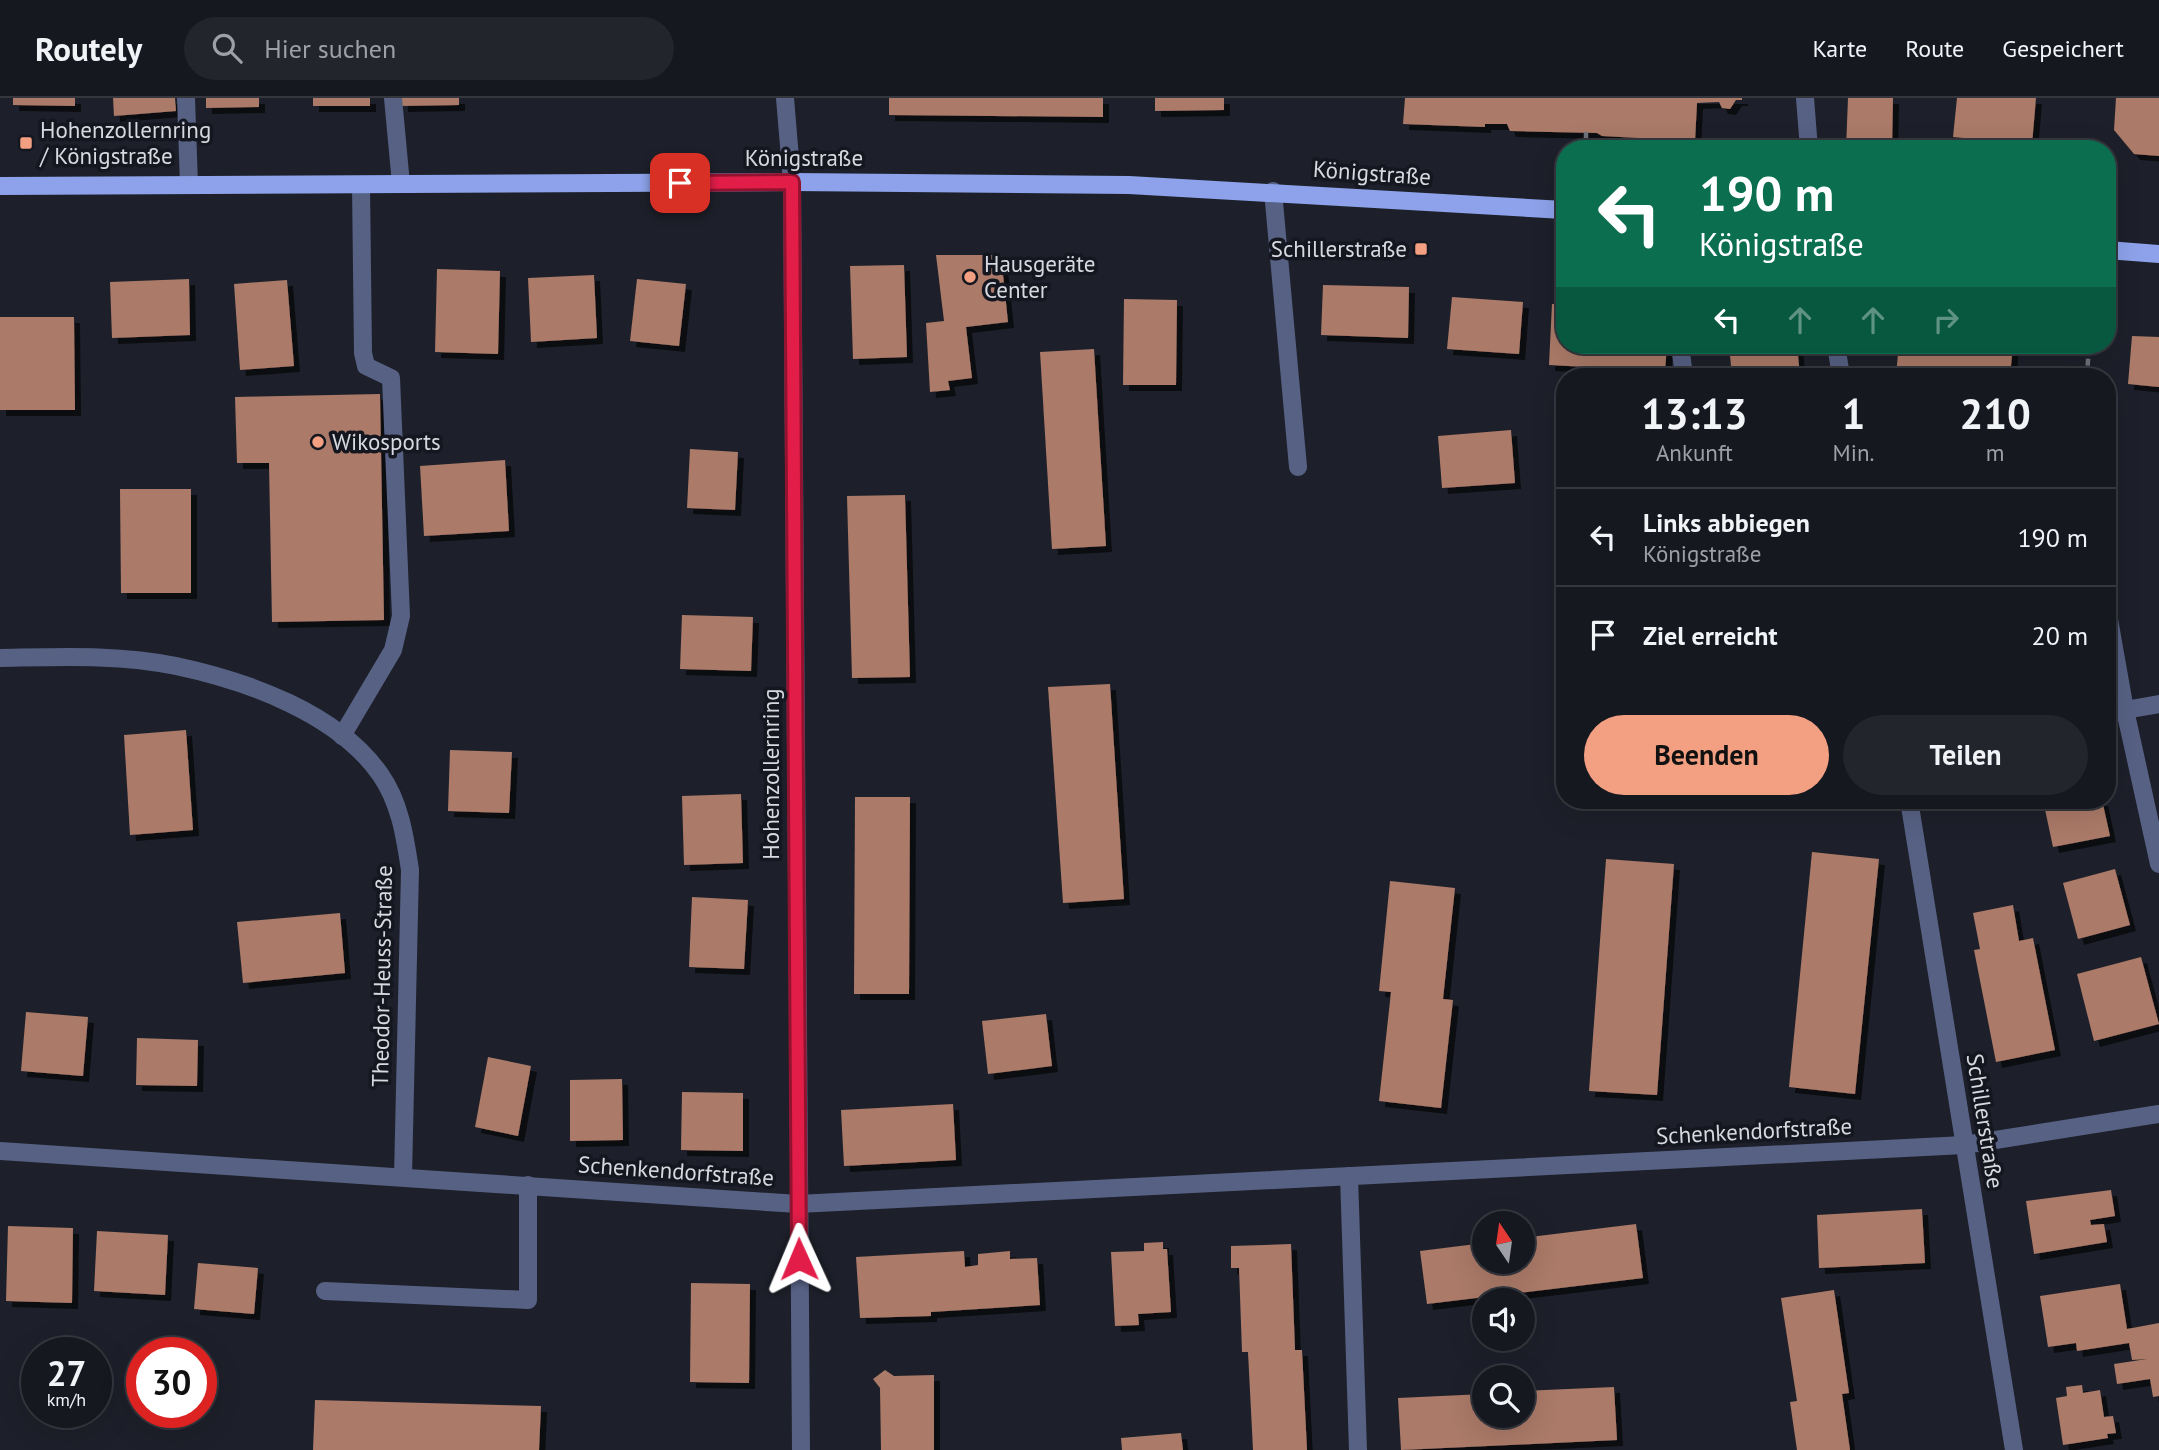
<!DOCTYPE html>
<html lang="de">
<head>
<meta charset="utf-8">
<style>
	:root { --surface:#161820; --page:#23252d; --text:#f1f3f6; --muted:#9ea0a5; --line:#35373e; --accent:#f3a082 }
	body { margin:0; font-family:"PT Sans",sans-serif; background:var(--page); color:var(--text); height:100vh; display:flex; flex-direction:column; font-size:26px; white-space:nowrap }
	* { box-sizing:border-box; margin:0 }
	p { font-size:23px; color:var(--muted) }
	.icon { flex:none; width:38px; height:38px; fill:none; stroke:currentColor; stroke-width:2; stroke-linecap:round; stroke-linejoin:round }
	.map { position:relative; flex:1; overflow:hidden }
	.side { position:absolute; left:1556px; top:270px; width:560px; height:441px; display:flex; flex-direction:column; background:var(--surface); border-radius:28px; box-shadow:0 7px 28px #0002,0 0 0 2px var(--line) }
	.side>* { flex:none }
	.banner { position:absolute; left:1556px; top:42px; width:560px; height:214px; border-radius:28px; box-shadow:0 7px 28px #0002,0 0 0 2px var(--line); background:#0b6e4f; color:#fff; overflow:hidden }
	.needle { width:46px; rotate:347deg }
	.buttons { position:absolute; left:1472px; top:1113px; display:grid; gap:14px }
	.buttons a { display:grid; place-items:center; width:63px; height:63px; border-radius:50%; background:var(--surface); box-shadow:0 7px 28px #0002,0 0 0 2px var(--line); font-size:35px }
	.speed { position:absolute; left:21px; top:1239px; display:flex; gap:14px; font-size:35px; font-weight:700; text-align:center }
	.speed>* { display:grid; place-content:center; width:91px; height:91px; border-radius:50%; background:var(--surface); box-shadow:0 7px 28px #0002,0 0 0 2px var(--line); line-height:1 }
	.speed small { font-size:18px; font-weight:400 }
	.speed .limit { border:10px solid #d22; background:#fff; color:#111 }
	.pin { position:absolute; display:grid; place-items:center; width:60px; height:60px; color:#fff; margin:-30px; border-radius:14px; box-shadow:0 4px 10px #0006 }
	.me { position:absolute; width:77px; margin:-38px; rotate:359deg; stroke-linejoin:round; filter:drop-shadow(0 0 5px #0008) }
	.turn { display:flex; align-items:center; gap:24px; height:147px; padding:0 28px; font-size:32px }
	.turn .icon { width:91px; height:91px; stroke-width:2.5 }
	.turn b { display:block; font-size:49px; line-height:60px }
	.lanes { display:flex; align-items:center; height:66px; padding:0 28px; background:#0003; justify-content:center; gap:35px; direction:ltr }
	.lanes .off { opacity:.35 }
	.eta { display:flex; justify-content:space-evenly; align-items:center; height:119px; text-align:center }
	.eta b { font-size:42px; font-weight:700; line-height:49px }
	.button { display:flex; gap:14px; margin-top:auto; padding:14px 28px }
	.button a { flex:1; height:80px; border-radius:42px; background:var(--accent); color:#111; font-size:28px; font-weight:700; line-height:80px; text-align:center }
	.button a+a { background:var(--page); color:var(--text) }
	ul { padding:0; list-style:none }
	li { display:flex; align-items:center; gap:21px; height:98px; padding:0 28px; border-top:2px solid var(--line) }
	li div { flex:1 }
	li b { display:block; font-size:26px }
	li em { font-style:normal }
	header { display:flex; align-items:center; gap:42px; box-sizing:border-box; height:98px; padding:0 35px; background:var(--surface); border-bottom:2px solid var(--line) }
	header strong { font-size:33px }
	nav { display:flex; gap:38px; margin-inline-start:auto; font-size:24px }
	.search { width:490px; height:63px; background:var(--page); display:flex; align-items:center; gap:18px; box-sizing:border-box; padding:0 24px; border-radius:38px; color:var(--muted); font-size:26px }
	.map>svg:first-child { display:block }
</style>
</head>
<body>
<header>
<strong>Routely</strong>
<div class="search"><svg class="icon" aria-label="search" viewBox="0 0 24 24"><circle cx="10" cy="10" r="6"/><path d="M15 15l6 6"/></svg>Hier suchen</div>
<nav><a>Karte</a><a>Route</a><a>Gespeichert</a></nav>
</header>
<div class="map">
<svg width="2159" height="1352" viewBox="0 0 2159 1352">
	<defs>
		<filter id="shadow"><feDropShadow dx="6" dy="6" stdDeviation="0" flood-color="#0009"/></filter>
	</defs>
	<rect width="100%" height="100%" fill="#1d202a"/>
	<g fill="#ab7a68" filter="url(#shadow)">
		<path d="M13 0H75V8L13 7Z"/>
		<path d="M113 0H175L176 13 114 18Z"/>
		<path d="M206 0H259V9L206 10Z"/>
		<rect x="313" y="0" width="57" height="8"/>
		<path d="M402 0H459V7L402 8Z"/>
		<path d="M889 0H1103V19L889 17Z"/>
		<path d="M1155 0H1224V12L1155 13Z"/>
		<path d="M1405 0H1742V2H1736L1730 11 1722 10 1719 4 1697 5 1695 43 1602 38 1597 35 1510 33 1507 26H1485V29L1403 26Z"/>
		<path d="M1848 0H1893L1892 51H1846Z"/>
		<path d="M1957 0H2036L2032 46 1953 39Z"/>
		<path d="M2116 0H2159V58L2134 56 2114 32Z"/>
		<path d="M936 157H1001L1008 224 966 229 972 280 948 283 950 292 930 294 926 225 944 223Z"/>
		<path d="M904 167 907 259 853 261 850 168Z"/>
		<path d="M437 171 500 173 498 256 435 254Z"/>
		<path d="M594 177 597 240 531 244 528 180Z"/>
		<path d="M189 181 190 237 112 240 110 184Z"/>
		<path d="M637 181 686 186 679 248 630 243Z"/>
		<path d="M287 182 294 268 240 272 234 186Z"/>
		<path d="M1323 187 1409 189 1408 240 1321 237Z"/>
		<path d="M1452 199 1523 204 1519 256 1447 251Z"/>
		<path d="M1124 201 1177 202 1176 287H1123Z"/>
		<path d="M1552 206 1564 207V247H1667L1665 273 1549 267Z"/>
		<path d="M0 219H74L75 312H0Z"/>
		<path d="M2132 238 2159 239V289L2128 286Z"/>
		<path d="M1729 247H1797L1800 278H1732Z"/>
		<path d="M1899 247H2013L2010 278 1896 276Z"/>
		<path d="M1094 251 1106 448 1052 451 1040 254Z"/>
		<path d="M380 296 384 522 272 524 269 365H237L235 299Z"/>
		<path d="M1511 332 1515 385 1442 390 1438 338Z"/>
		<path d="M690 351 738 354 735 412 687 410Z"/>
		<path d="M505 362 509 433 424 438 420 368Z"/>
		<path d="M120 391H191V495H121Z"/>
		<path d="M905 397 910 579 852 580 847 398Z"/>
		<path d="M682 517 753 519 751 573 680 571Z"/>
		<path d="M1110 586 1124 801 1063 805 1048 589Z"/>
		<path d="M186 632 193 732 130 737 124 637Z"/>
		<path d="M450 652 512 654 509 715 448 713Z"/>
		<path d="M741 696 743 765 684 767 682 698Z"/>
		<path d="M855 699H910L909 896H854Z"/>
		<path d="M2043 702H2102L2110 738 2053 749Z"/>
		<path d="M1812 754 1879 761 1855 996 1789 989Z"/>
		<path d="M1606 761 1674 766 1657 997 1589 993Z"/>
		<path d="M2115 771 2130 827 2078 841 2063 785Z"/>
		<path d="M1390 783 1455 790 1443 901 1453 902 1441 1010 1379 1003 1391 894 1379 893Z"/>
		<path d="M692 799 748 802 744 871 689 869Z"/>
		<path d="M2013 807 2019 843 2033 840 2055 952 1996 964 1974 852 1980 851 1973 815Z"/>
		<path d="M340 815 345 875 243 885 237 824Z"/>
		<path d="M2141 859 2159 926 2094 943 2077 876Z"/>
		<path d="M26 914 88 919 83 978 21 973Z"/>
		<path d="M1046 916 1052 968 988 976 982 923Z"/>
		<path d="M137 940 198 942 197 988 136 987Z"/>
		<path d="M488 959 531 968 518 1038 475 1029Z"/>
		<path d="M622 981 623 1042 570 1043V982Z"/>
		<path d="M682 994 743 995V1053L681 1052Z"/>
		<path d="M953 1006 956 1062 844 1068 841 1012Z"/>
		<path d="M2111 1092 2115 1118 2090 1122 2091 1127 2104 1126 2107 1144 2034 1156 2026 1103Z"/>
		<path d="M1922 1111 1925 1165 1819 1170 1817 1117Z"/>
		<path d="M1636 1126 1643 1180 1427 1206 1420 1153 1484 1145V1164H1522V1140Z"/>
		<path d="M8 1128 73 1130 72 1205 6 1203Z"/>
		<path d="M97 1133 168 1137 165 1197 94 1193Z"/>
		<path d="M1163 1144V1151H1167L1171 1214 1138 1216 1139 1227 1115 1228 1111 1154 1144 1153V1145Z"/>
		<path d="M1291 1146 1295 1252H1302L1307 1352H1253L1248 1254H1242L1239 1170H1231V1148Z"/>
		<path d="M964 1153 965 1169 978 1167V1156L1010 1153V1161L1037 1160 1040 1207 931 1214V1218L860 1220 856 1159Z"/>
		<path d="M198 1165 258 1170 254 1216 194 1211Z"/>
		<path d="M691 1185 750 1186 749 1285 690 1284Z"/>
		<path d="M2120 1186 2127 1231 2159 1225V1298L2153 1299 2150 1281 2117 1286 2114 1266 2147 1261 2132 1262 2129 1245 2077 1253 2076 1245 2048 1249 2040 1198Z"/>
		<path d="M1834 1192 1849 1295 1842 1296 1850 1352H1797L1790 1304 1797 1303 1781 1200Z"/>
		<path d="M885 1272 894 1278 934 1277V1352H881L880 1290 873 1281Z"/>
		<path d="M2082 1287 2083 1295 2100 1292 2104 1319 2113 1318 2116 1335 2107 1336 2108 1340 2063 1347 2056 1300 2067 1298 2066 1289Z"/>
		<path d="M1614 1289 1617 1342 1401 1352 1398 1300 1484 1296V1318H1522V1293Z"/>
		<path d="M315 1302 541 1308 539 1352H313Z"/>
		<path d="M1181 1335 1183 1352H1122L1121 1340Z"/>
	</g>
	<g fill="none" stroke-linecap="round" stroke-linejoin="round">
		<g stroke="#6f727a" stroke-width="4.5" stroke-dasharray="7 3.5" stroke-linecap="butt">
			<path d="M1586 51V34"/>
			<path d="M2087 278 2089 247"/>
		</g>
		<g stroke="#576184" stroke-width="18">
			<path d="M186 0 189 87"/>
			<path d="M393 0 401 86"/>
			<path d="M785 0 792 84 801 1352"/>
			<path d="M1805 0 1809 51"/>
			<path d="M1273 93 1298 369"/>
			<path d="M1680 247 1684 278"/>
			<path d="M1836 247 1841 278"/>
			<path d="M2107 510 2125 612 2159 766"/>
			<path d="M0 560C58 559 119 556 176 568 247 583 337 615 380 676 400 704 405 739 410 772L403 1078"/>
			<path d="M2125 612 2159 606"/>
			<path d="M342 638 393 552 401 518 391 280 366 268 363 255 361 87"/>
			<path d="M1909 702 2014 1352"/>
			<path d="M0 1053 798 1106 1964 1047 2159 1016"/>
			<path d="M1349 1078 1358 1352"/>
			<path d="M325 1193 528 1202V1087"/>
		</g>
		<g stroke="#8da2ea" stroke-width="18">
			<path d="M0 88 792 84 1129 87 1564 112"/>
			<path d="M2107 152 2159 156"/>
		</g>
	</g>
	<g fill="none" stroke-linecap="round" stroke-linejoin="round">
		<g stroke="#92132f" stroke-width="18">
			<path id="route" d="M680 85 792 84 799 1161"/>
		</g>
		<use href="#route" stroke="#e11d48" stroke-width="12"/>
	</g>
	<g fill="#f3a082" stroke="#141720" stroke-width="2.5">
		<rect x="19" y="38" width="14" height="14" rx="3.5"/>
		<rect x="1414" y="144" width="14" height="14" rx="3.5"/>
		<circle cx="970" cy="179" r="7"/>
		<circle cx="318" cy="344" r="7"/>
	</g>
	<g text-anchor="middle" stroke-width="7" stroke-linejoin="round" paint-order="stroke">
		<g font-size="23" fill="#d7d9e0" stroke="#141720" text-anchor="start">
			<text x="40" y="40">Hohenzollernring<tspan x="40" dy="26">/ Königstraße</tspan></text>
			<text x="1407" y="159" text-anchor="end">Schillerstraße</text>
			<text x="984" y="174">Hausgeräte<tspan x="984" dy="26">Center</tspan></text>
			<text x="332" y="352">Wikosports</text>
		</g>
		<g font-size="23" fill="#d7d9e0" stroke="#141720">
			<text x="804" y="68">Königstraße</text>
			<text transform="translate(1372 75) rotate(4)" y="8">Königstraße</text>
			<text transform="translate(771 676) rotate(-90)" y="8">Hohenzollernring</text>
			<text transform="translate(382 878) rotate(-89)" y="8">Theodor-Heuss-Straße</text>
			<text transform="translate(1985 1023) rotate(81)" y="8">Schillerstraße</text>
			<text transform="translate(1754 1033) rotate(-3)" y="8">Schenkendorfstraße</text>
			<text transform="translate(676 1073) rotate(4)" y="8">Schenkendorfstraße</text>
		</g>
	</g>
</svg>
<div class="buttons">
<a><svg class="needle" viewBox="-14 -14 28 28"><path d="M0-13l5 13h-10z" fill="#e53935"/><path d="M0 13l5-13h-10z" fill="#9ea0a5"/></svg></a>
<a><svg class="icon" aria-label="sound" viewBox="0 0 24 24"><path d="M4 9h4l5-4v14l-5-4H4zM17 9q2 3 0 6"/></svg></a>
<a><svg class="icon" aria-label="search" viewBox="0 0 24 24"><circle cx="10" cy="10" r="6"/><path d="M15 15l6 6"/></svg></a>
</div>
<div class="speed"><div>27<small>km/h</small></div><div class="limit">30</div></div>
<div class="pin" style="left:680px;top:85px;background:#d93025"><svg class="icon" aria-label="arrive" viewBox="0 0 24 24"><path d="M6 21V4h12l-3 4 3 4H6"/></svg></div>
<svg class="me" style="left:799px;top:1161px" viewBox="-20 -20 40 40"><path d="M0-17L14 15 0 8-14 15z" fill="#e11d48" stroke="#fff" stroke-width="4"/></svg>
<div class="banner">
<div class="turn"><svg class="icon" aria-label="left" viewBox="0 0 24 24"><path d="M17 20v-9H6M10 6l-5 5 5 5"/></svg><div><b>190 m</b>Königstraße</div></div>
<div class="lanes"><svg class="icon" aria-label="left" viewBox="0 0 24 24"><path d="M17 20v-9H6M10 6l-5 5 5 5"/></svg><svg class="icon off" aria-label="ahead" viewBox="0 0 24 24"><path d="M12 20V5M6 11l6-6 6 6"/></svg><svg class="icon off" aria-label="ahead" viewBox="0 0 24 24"><path d="M12 20V5M6 11l6-6 6 6"/></svg><svg class="icon off" aria-label="right" viewBox="0 0 24 24"><path d="M7 20v-9h11M14 6l5 5-5 5"/></svg></div>
</div>
<section class="side">
<div class="eta">
<div><b>13:13</b><p>Ankunft</p></div>
<div><b>1</b><p>Min.</p></div>
<div><b>210</b><p>m</p></div>
</div>
<ul>
<li><svg class="icon" aria-label="left" viewBox="0 0 24 24"><path d="M17 20v-9H6M10 6l-5 5 5 5"/></svg><div><b>Links abbiegen</b><p>Königstraße</p></div><em>190 m</em></li>
<li><svg class="icon" aria-label="arrive" viewBox="0 0 24 24"><path d="M6 21V4h12l-3 4 3 4H6"/></svg><div><b>Ziel erreicht</b></div><em>20 m</em></li>
</ul>
<div class="button"><a>Beenden</a><a>Teilen</a></div>
</section>
</div>
</body>
</html>
